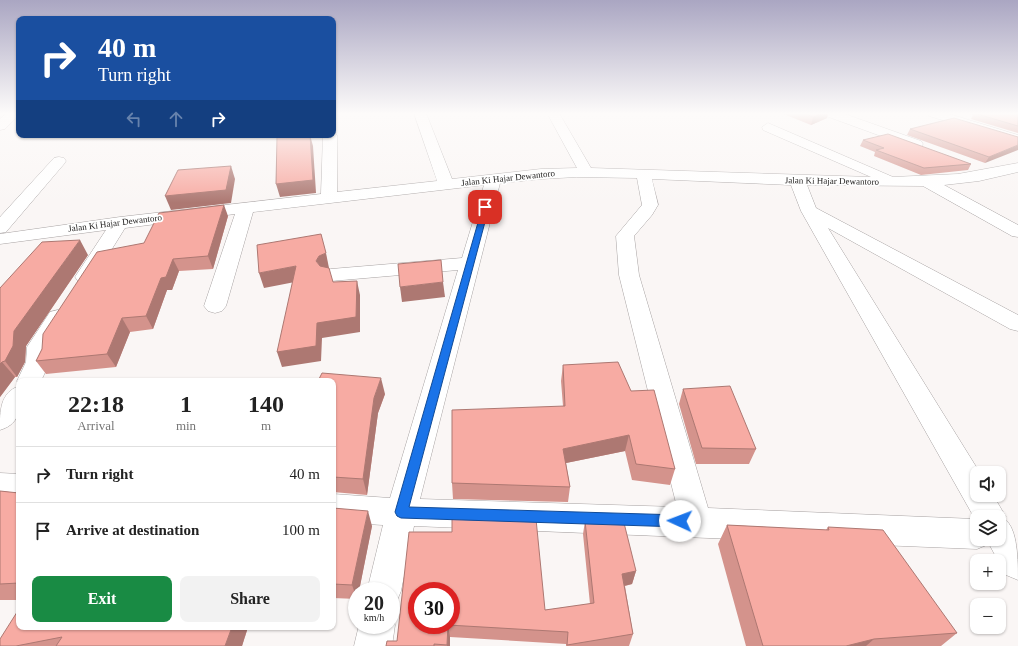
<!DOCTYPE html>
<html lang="en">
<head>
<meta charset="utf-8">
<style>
	:root { --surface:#fff; --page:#f2f2f2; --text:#222; --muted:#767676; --line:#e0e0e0; --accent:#198b44 }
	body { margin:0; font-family:"Times New Roman",serif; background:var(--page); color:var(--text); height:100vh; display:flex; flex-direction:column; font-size:15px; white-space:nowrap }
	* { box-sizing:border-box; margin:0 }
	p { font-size:13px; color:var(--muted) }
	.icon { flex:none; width:22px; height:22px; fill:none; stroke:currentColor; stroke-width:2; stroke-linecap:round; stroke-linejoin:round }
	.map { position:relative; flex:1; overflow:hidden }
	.drawer { position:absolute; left:16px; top:378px; width:320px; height:252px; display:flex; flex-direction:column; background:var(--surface); border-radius:8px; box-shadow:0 1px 3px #0004 }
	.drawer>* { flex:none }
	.guide { position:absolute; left:16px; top:16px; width:320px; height:122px; border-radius:8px; box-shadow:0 1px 3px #0004; background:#1a4fa0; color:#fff; overflow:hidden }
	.buttons { position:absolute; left:970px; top:466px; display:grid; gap:8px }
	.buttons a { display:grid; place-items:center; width:36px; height:36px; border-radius:8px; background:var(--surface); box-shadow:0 1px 3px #0004; font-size:20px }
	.speed { position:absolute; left:348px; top:582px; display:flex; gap:8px; font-size:20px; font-weight:700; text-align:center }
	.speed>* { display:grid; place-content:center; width:52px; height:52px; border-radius:50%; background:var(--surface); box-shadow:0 1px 3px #0004; line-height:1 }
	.speed small { font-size:10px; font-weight:400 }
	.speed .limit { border:6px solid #d22; background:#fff; color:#111 }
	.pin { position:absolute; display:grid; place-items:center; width:34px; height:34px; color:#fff; margin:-17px; border-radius:8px; box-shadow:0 2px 6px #0006 }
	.me { position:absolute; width:44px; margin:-22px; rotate:272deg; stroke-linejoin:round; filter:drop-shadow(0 0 3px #0008) }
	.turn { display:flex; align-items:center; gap:14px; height:84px; padding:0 16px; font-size:18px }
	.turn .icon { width:52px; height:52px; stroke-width:2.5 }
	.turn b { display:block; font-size:28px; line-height:34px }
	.lanes { display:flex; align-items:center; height:38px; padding:0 16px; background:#0003; justify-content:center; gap:20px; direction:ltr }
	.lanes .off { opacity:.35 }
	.eta { display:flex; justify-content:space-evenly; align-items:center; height:68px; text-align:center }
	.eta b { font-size:24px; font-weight:600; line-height:28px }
	.cta { display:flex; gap:8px; margin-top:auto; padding:8px 16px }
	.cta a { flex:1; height:46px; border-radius:8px; background:var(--accent); color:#fff; font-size:16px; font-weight:600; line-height:46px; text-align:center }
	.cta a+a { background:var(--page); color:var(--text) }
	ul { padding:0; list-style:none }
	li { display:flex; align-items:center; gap:12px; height:56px; padding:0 16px; border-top:1px solid var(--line) }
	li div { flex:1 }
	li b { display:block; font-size:15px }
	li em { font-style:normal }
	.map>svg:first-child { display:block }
</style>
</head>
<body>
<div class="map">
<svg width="1018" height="646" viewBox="0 0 1018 646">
	<rect width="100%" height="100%" fill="#faf6f5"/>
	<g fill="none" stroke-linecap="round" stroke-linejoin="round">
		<g stroke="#a8a3a3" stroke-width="1">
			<g id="minor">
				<path d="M7 113H19V115L5 129 0 130V119Z"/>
				<path d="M414 113H426L452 179 541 169 577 168 547 113H559L591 168 871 177 763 130 762 127 768 123 893 177 958 174 1018 163V172L979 181 944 185 1018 225V237L1012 236 923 186 807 185 816 208 1018 315V331L1010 329 828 228 980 473H977V495H993L1006 517 1004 519C1018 527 1018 562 1018 580L1006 575 989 544 977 549 414 526 401 591 396 603 391 605V591H367L383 525 333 522V494L390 498 458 270 331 281 324 279 321 275 324 271 331 269 462 258 484 185 253 212 226 306 222 311 215 313 208 311 204 306 235 214 125 228 92 281 85 283 78 281 75 277 106 230 0 244V234L120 217 321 194 323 135H333V132L337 135V192L437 181ZM577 177 637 178 642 205 616 236 619 275 677 507 420 499 500 183 541 179ZM652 179 791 185 801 211 975 519 708 508 639 275 634 236 652 215 658 205ZM977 517H999V539H977Z"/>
				<path d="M824 113H842L921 141 923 144 921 147H911L826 116Z"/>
				<path d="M927 113H946L1018 135V143L929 116Z"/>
				<path d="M59 157 64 158 66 161 64 164 6 232 0 233V217L54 158Z"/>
				<path d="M58 310 66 312 69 317 51 347 50 362 41 381H19V385L17 381 26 362 27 347 50 312Z"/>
				<path d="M19 386C19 406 23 423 0 430 0 410 0 393 19 386Z"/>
				<path d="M0 473 19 474V500L0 499Z"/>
				<path d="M391 615 395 625 392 646H354L359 625H391Z"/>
			</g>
		</g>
		<use href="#minor" fill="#fff" fill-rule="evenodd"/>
	</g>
	<g fill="#d4938c">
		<path d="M781 113H828L827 118 811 125Z"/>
		<path d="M967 113H1013L1018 114V133L971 119 973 115Z"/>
		<path d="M910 129 1018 137 985 163 907 135Z"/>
		<path d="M863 140 971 164 968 170 921 175 874 156 875 152 860 146Z"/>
		<path d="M228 216 213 269 179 271 172 290H167L153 329 130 332 116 367 46 374 36 361 42 349 144 243Z"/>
		<path d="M88 255 26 346 25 362 17 377H15L0 397V288Z"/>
		<path d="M563 365 631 391 675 469 670 485 632 480 625 451 566 463 570 487 568 502 453 499 452 483 563 406 561 381Z"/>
		<path d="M333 381 385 394 378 413 367 495 333 492Z"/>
		<path d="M683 389 756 449 749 464H696L679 404Z"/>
		<path d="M0 491 19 493V600H0Z"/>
		<path d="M333 508 372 526 359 591H357V599L333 598Z"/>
		<path d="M585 521 636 571 632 584 625 586 633 634 629 646H566V644L450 637V646H386L397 641 452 532 545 610 590 604 583 534Z"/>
		<path d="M727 525 826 530 828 527 957 633 941 646H746L718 544Z"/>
		<path d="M19 627H248L242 646H0Z"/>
	</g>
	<g fill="#ad7872">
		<path d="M822 113H828L827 118 811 125 813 117Z"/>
		<path d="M310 135 313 146 316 193 280 197 276 184Z"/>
		<path d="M1018 145V150L985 163 989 157Z"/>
		<path d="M231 166 235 179 231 203 171 210 165 196Z"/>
		<path d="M224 205 228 216 213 269 208 256Z"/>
		<path d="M80 240 88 255 26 346 25 362 17 377 5 361 14 331Z"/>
		<path d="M326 253 329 268 323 270 316 261 319 256Z"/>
		<path d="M173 259 179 271 172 290H167L153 329 146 316 161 278Z"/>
		<path d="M296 266 300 281 264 288 259 273Z"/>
		<path d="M357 281 360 295V332L322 338 321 361 282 367 277 352 317 323Z"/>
		<path d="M443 282 445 297 402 302 400 287Z"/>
		<path d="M122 318 130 332 116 367 107 354Z"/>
		<path d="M2 362 15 377 0 397V364Z"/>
		<path d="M381 378 385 394 378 413 367 495 363 479 374 398Z"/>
		<path d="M629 435 625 451 561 464 563 449Z"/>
		<path d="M368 511 372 526 359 591H357V599L352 585Z"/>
		<path d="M636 571 632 584 619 587 622 574Z"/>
		<path d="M448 625 450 637V646H447Z"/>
		<path d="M232 627H248L242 646H225Z"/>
		<path d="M874 639 866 646H846Z"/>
	</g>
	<g fill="#f7aba3" stroke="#ad7872" fill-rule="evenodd">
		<path d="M804 113H822L813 117Z"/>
		<path d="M974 113H1013L1018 114V126Z"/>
		<path d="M954 118 1018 137V145L989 157 910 129Z"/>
		<path d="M888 134 971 164 924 168 876 150 884 148 863 140Z"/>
		<path d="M303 135H310L313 180 276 184 277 137Z"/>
		<path d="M231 166 226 190 165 196 178 170Z"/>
		<path d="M224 205 208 256 173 259 166 277 161 278 146 316 122 318 107 354 36 361 42 349 43 334 97 252 144 243 159 213Z"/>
		<path d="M321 234 326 253 319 256 316 261 320 266 329 268 333 282 357 281 356 317 317 323 316 346 277 352 296 266 259 273 257 245Z"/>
		<path d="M80 240 14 331 13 346 5 361 2 362 0 364V288L42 242Z"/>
		<path d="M441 260 443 282 400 287 398 264Z"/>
		<path d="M618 362 631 391 654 390 675 469 636 464 629 435 563 449 570 487 452 483V410L565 406 563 365Z"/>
		<path d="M322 373 381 378 374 398 363 479 333 477V381H318Z"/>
		<path d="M730 386 756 449 702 448 683 389Z"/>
		<path d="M0 491 19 493V583L0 584Z"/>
		<path d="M333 508 368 511 352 585 333 584Z"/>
		<path d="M452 516 536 519 545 610 594 603 585 521 624 523 636 571 622 574 633 634 567 645 568 632 448 625 447 645 434 644V646H386L387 641H397L409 532H452ZM417 591H451V625H417Z"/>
		<path d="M727 525 829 530 828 527 883 530 957 633 874 639 846 646H763Z"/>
		<path d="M19 609V627H232L225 646H56L62 637 16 646H0V639Z"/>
	</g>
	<linearGradient id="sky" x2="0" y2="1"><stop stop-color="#aaa6c2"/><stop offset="0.56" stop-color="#fdfbfa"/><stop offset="1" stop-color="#fdfbfa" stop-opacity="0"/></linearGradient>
	<rect width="1018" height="203" fill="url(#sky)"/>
	<path fill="#1a73e8" stroke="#114b97" d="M483 205 489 207 409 507 680 515 685 517 687 521 685 525 680 527 401 518 397 516 395 512Z"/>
	<g text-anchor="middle" stroke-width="3.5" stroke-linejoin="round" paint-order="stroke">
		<g font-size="9" fill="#252423" stroke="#fff">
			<text transform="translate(508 178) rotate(-6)" y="3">Jalan Ki Hajar Dewantoro</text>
			<text transform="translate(832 181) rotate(1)" y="3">Jalan Ki Hajar Dewantoro</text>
			<text transform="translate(115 223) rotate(-7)" y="3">Jalan Ki Hajar Dewantoro</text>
		</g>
	</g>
</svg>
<div class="buttons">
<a><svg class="icon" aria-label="sound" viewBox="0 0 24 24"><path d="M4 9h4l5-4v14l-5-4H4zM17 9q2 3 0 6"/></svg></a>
<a><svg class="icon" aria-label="layers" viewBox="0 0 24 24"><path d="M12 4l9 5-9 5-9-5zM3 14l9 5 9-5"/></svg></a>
<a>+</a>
<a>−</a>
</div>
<div class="speed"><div>20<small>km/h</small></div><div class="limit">30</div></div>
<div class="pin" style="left:485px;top:207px;background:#d93025"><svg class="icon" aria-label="arrive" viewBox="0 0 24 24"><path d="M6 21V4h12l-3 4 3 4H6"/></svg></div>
<svg class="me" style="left:680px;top:521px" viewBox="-20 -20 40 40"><circle r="19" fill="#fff"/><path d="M0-13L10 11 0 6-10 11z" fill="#1a73e8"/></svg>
<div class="guide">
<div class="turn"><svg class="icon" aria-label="right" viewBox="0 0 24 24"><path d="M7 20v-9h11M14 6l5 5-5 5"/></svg><div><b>40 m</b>Turn right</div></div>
<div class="lanes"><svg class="icon off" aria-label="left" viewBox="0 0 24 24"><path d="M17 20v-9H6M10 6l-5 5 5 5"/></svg><svg class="icon off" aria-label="ahead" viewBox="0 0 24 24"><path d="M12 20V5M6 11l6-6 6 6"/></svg><svg class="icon" aria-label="right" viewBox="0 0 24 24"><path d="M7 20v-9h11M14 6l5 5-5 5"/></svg></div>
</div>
<section class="drawer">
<div class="eta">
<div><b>22:18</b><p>Arrival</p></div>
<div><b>1</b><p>min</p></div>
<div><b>140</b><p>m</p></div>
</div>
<ul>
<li><svg class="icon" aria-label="right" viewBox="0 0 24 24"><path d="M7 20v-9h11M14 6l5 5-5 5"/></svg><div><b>Turn right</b></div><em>40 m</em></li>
<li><svg class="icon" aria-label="arrive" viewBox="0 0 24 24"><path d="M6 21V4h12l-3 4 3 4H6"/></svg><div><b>Arrive at destination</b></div><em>100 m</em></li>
</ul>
<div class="cta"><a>Exit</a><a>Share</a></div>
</section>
</div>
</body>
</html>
